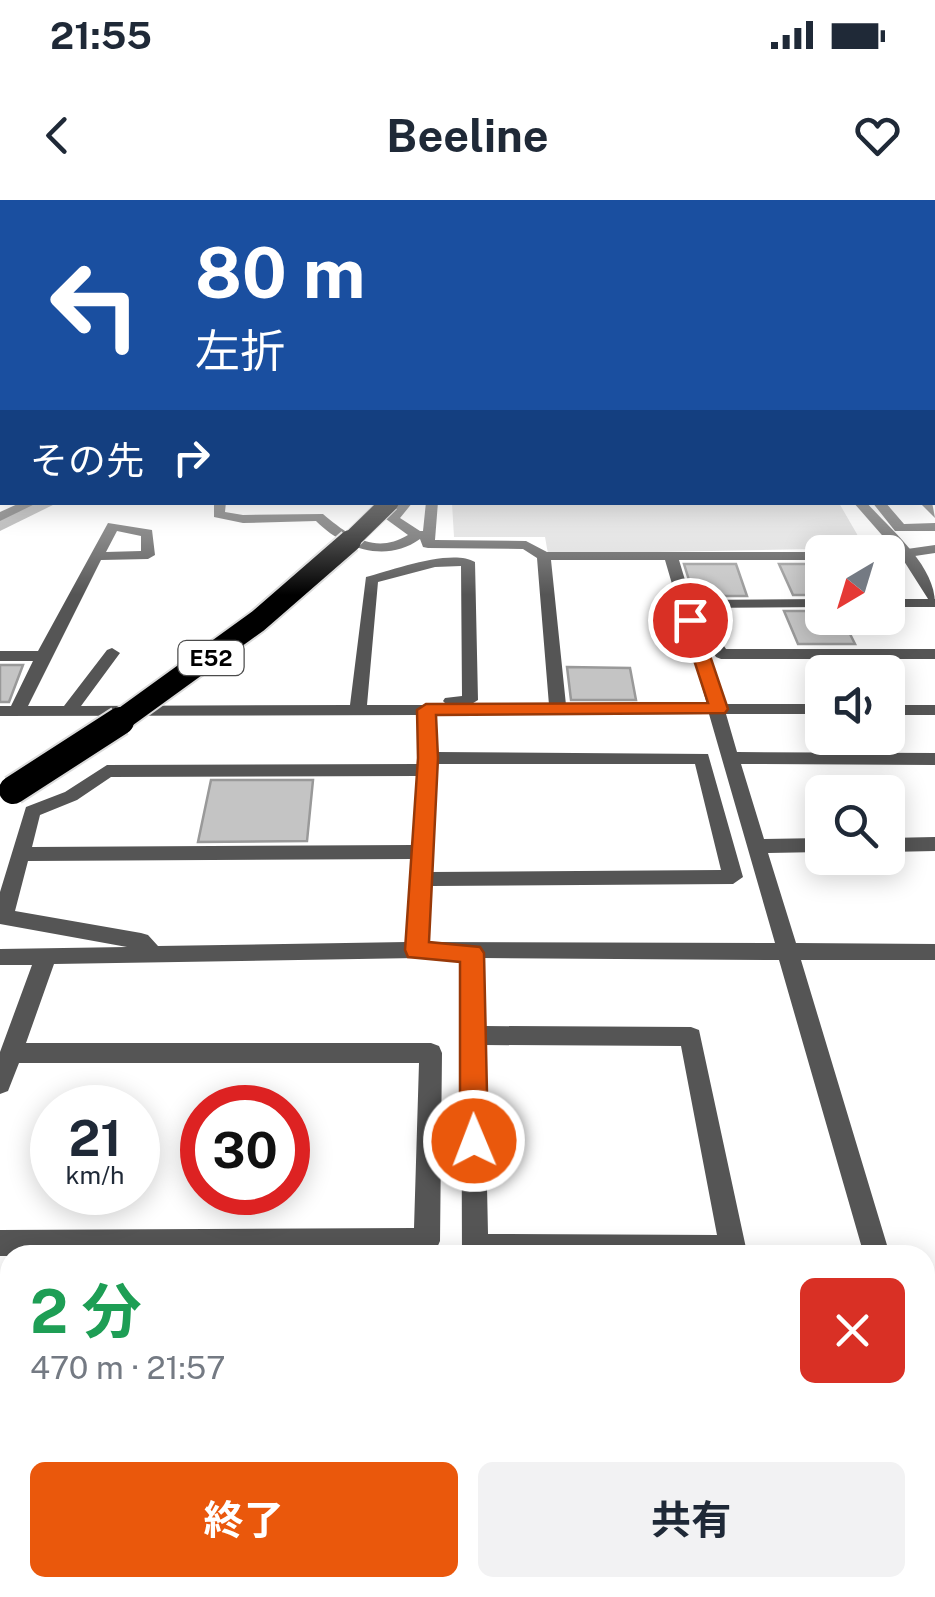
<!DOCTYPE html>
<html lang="ja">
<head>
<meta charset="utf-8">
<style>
	:root { --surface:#fff; --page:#f2f2f3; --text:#1f2937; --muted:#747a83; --accent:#ea580c }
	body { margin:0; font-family:"Public Sans","Noto Sans JP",sans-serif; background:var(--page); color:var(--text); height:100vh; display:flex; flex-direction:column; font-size:38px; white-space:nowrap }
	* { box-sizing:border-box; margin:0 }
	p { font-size:32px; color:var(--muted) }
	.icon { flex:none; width:55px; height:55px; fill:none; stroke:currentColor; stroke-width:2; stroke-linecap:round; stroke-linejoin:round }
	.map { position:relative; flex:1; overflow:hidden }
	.panel { position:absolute; left:0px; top:1045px; width:935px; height:352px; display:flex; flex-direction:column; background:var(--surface); border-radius:30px 30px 0 0; box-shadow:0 5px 25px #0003 }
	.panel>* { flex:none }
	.banner { position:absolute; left:0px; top:0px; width:935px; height:305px; box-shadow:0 5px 25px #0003; background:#1a4fa0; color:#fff; overflow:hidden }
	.needle { width:65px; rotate:218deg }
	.fabs { position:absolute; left:805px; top:335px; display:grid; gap:20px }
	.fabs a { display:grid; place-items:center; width:100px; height:100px; border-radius:15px; background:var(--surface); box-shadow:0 5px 25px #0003; font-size:50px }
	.speed { position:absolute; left:30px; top:885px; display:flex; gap:20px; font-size:50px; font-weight:700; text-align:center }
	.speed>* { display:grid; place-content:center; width:130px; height:130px; border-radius:50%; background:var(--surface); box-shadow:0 5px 25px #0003; line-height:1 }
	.speed small { font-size:25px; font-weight:400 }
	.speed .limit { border:15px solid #d22; background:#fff; color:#111 }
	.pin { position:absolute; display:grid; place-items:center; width:85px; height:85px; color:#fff; margin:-42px; border:5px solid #fff; border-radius:50%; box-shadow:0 2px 10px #0007 }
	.me { position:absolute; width:110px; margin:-55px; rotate:359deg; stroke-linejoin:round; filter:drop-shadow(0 0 8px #0008) }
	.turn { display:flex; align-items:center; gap:35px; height:210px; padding:0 30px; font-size:45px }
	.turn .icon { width:130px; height:130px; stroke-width:2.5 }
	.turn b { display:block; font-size:70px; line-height:85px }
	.then { display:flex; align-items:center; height:95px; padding:0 30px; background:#0003; gap:20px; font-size:38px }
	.round { display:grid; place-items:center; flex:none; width:105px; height:105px; border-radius:15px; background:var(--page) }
	.head { display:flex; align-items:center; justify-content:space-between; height:170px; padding:0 30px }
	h1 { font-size:60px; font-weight:700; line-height:75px; color:#1e9e55 }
	.primary-button { display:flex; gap:20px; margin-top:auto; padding:20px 30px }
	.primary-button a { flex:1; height:115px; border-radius:15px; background:var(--accent); color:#fff; font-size:40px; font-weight:700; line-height:115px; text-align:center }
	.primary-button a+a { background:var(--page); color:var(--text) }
	.status { display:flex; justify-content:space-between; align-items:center; height:70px; padding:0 50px; background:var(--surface); direction:ltr }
	.status svg { height:28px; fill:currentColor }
	header { display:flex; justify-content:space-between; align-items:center; height:130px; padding:0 30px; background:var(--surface); font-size:45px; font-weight:700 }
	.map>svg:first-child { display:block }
</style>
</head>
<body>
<div class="status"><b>21:55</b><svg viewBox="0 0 49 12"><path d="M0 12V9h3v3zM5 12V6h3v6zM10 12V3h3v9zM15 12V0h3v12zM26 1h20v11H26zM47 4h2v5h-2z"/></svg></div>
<header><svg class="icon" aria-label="back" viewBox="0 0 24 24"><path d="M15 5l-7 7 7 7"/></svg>Beeline<svg class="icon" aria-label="heart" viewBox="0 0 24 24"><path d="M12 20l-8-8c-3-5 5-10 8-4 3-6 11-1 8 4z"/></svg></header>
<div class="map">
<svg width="935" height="1397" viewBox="0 0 935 1397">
	<rect width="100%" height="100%" fill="#fff"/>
	<path fill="#dcdcdc" d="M452 303H839L865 348 548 354 545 337H454Z"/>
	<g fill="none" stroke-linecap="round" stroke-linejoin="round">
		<path fill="#a3a3a3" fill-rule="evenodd" d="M34 302H59L0 331V318Z"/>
	</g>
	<g fill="#c4c4c4" stroke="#999" stroke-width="2.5">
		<path d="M684 364H736L747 396H694Z"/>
		<path d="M779 364H822V395H793Z"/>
		<path d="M784 411H822V418H842L855 444H798Z"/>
		<path d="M0 465H23L9 502H0Z"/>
		<path d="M567 467 630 468 636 500H571Z"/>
		<path d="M211 580H313L307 641 198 642Z"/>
	</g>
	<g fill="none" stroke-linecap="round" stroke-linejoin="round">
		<g fill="#555" fill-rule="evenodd">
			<rect x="932" y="242" width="3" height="7"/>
			<path d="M2 267V275L0 276V268Z"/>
			<path d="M22 302H39L0 321V312Z"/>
			<path d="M214 302H226L225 312 243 315 323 314C349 336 375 355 408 335L386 319 400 302H413L400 318 420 331H423L426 302H438L435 340 526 341 547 352H822V360H679L691 400 822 399V407L694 408 696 417 706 420 726 449H935V459H721L716 457 702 436 723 504H822V514H726L737 552 935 553V565L741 564 764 639 822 638V652L768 653 796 743 935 744V760H801L890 1055H864L779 760 483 758 484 826 691 827 699 830 746 1048 743 1055H462L461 758H417L54 764 26 843H431L439 846 442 853 440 1041 436 1050 427 1054 0 1056V1030L414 1028 419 863H19L8 891 0 894V852L32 765H0V749L127 747 0 724V692L26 607 65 592 107 565 419 564V515L0 516V506H11L33 461H0V451H38L108 323 152 330 155 355 148 359 101 360 28 506H64L107 450 112 448 120 453 81 506 350 505 366 377C392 370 452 348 475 362L478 500 470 505H549L537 358 523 349 428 348 423 347 420 339C385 364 343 348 316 321L243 323 214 317ZM117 331 141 336V351L106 352ZM551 360H665L707 504 566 505ZM461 366 462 496 445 498 443 501 447 505H367L378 382 435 367ZM709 514 775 743 428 742 431 686 733 684 743 677 708 554 436 552 435 515ZM436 564H695L721 670 431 672ZM418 576 414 645 32 647 40 615 77 600 111 577ZM413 659 407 742 158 746 148 735 141 733 15 711 28 661ZM484 845 681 846 717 1035 488 1034Z"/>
			<path d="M872 302H885L904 324 935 323V331H895Z"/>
			<path d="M919 302H932L935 318Z"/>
			<path d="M935 345V353L888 360 886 352Z"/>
			<rect x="888" y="399" width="47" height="8"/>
			<rect x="888" y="505" width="47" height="10"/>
			<path d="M935 637V651L888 652V638Z"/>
			<rect x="925" y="1169" width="10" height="30"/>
			<path d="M10 1176V1206L0 1207V1177Z"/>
			<path d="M10 1333V1365L0 1366V1334Z"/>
			<path d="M178 1388H211V1397H177Z"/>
			<path d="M378 1388H411V1397H377Z"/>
			<path d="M588 1388H834L838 1397H584Z"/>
		</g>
		<path fill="#555" fill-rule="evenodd" d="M853 302H866C890 329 935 365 935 403L930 402 902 358Z"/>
		<g stroke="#dbdbdb" stroke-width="20" stroke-linecap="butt">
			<path id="motorway-bridge-far2" d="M348 343 390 302"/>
		</g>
		<g stroke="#dbdbdb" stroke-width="26" stroke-linecap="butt">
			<path id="motorway-bridge-far1" d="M117 523 258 421 350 341"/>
		</g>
		<g stroke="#dbdbdb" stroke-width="32" stroke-linecap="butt">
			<path id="motorway-bridge" d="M13 590 120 521"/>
		</g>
		<use href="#motorway-bridge-far2" stroke="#000" stroke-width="18"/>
		<use href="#motorway-bridge-far1" stroke="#000" stroke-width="22"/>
		<use href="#motorway-bridge" stroke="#000" stroke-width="28"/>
	</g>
	<linearGradient id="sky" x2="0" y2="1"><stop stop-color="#8cadcc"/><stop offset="0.51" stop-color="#fff"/><stop offset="1" stop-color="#fff" stop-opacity="0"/></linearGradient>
	<rect width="935" height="395" fill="url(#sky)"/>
	<path fill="#ea580c" stroke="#983908" stroke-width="2.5" d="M690 415 698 420 728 509 725 513 436 515 438 558 429 742 480 747 484 753 488 941 484 950 474 954 464 950 460 941V762L408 757 405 750 418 558 417 510 426 504 708 503 681 420Z"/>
	<g text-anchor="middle" stroke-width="10" stroke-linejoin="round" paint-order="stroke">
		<rect fill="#fff" stroke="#4c4c4c" stroke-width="2.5" x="178.5" y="441" width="65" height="34" rx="8"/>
		<g font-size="22" font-weight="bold" fill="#000">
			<text x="211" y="466">E52</text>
		</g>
	</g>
</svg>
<div class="fabs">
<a><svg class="needle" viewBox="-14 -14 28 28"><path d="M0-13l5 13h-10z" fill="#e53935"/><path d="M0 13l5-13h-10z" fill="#747a83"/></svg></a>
<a><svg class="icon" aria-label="sound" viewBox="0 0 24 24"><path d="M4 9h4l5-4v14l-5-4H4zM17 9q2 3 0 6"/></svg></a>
<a><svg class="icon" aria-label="search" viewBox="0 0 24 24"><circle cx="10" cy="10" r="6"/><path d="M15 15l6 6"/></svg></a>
</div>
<div class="speed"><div>21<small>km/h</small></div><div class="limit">30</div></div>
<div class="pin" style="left:690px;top:420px;background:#d93025"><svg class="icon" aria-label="arrive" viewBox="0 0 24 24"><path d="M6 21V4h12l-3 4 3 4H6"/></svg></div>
<svg class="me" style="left:474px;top:941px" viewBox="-20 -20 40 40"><circle r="17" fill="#ea580c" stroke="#fff" stroke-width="3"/><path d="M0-11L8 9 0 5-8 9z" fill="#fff"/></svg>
<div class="banner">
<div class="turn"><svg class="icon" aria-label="left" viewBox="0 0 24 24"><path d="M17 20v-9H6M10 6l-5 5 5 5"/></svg><div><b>80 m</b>左折</div></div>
<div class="then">その先<svg class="icon" aria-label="right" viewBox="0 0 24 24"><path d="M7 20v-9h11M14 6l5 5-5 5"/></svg></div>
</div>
<section class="panel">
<div class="head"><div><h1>2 分</h1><p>470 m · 21:57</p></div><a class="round" style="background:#d93025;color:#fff"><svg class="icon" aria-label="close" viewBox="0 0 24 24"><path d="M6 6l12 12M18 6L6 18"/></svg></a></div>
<div class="primary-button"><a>終了</a><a>共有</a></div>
</section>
</div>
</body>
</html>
